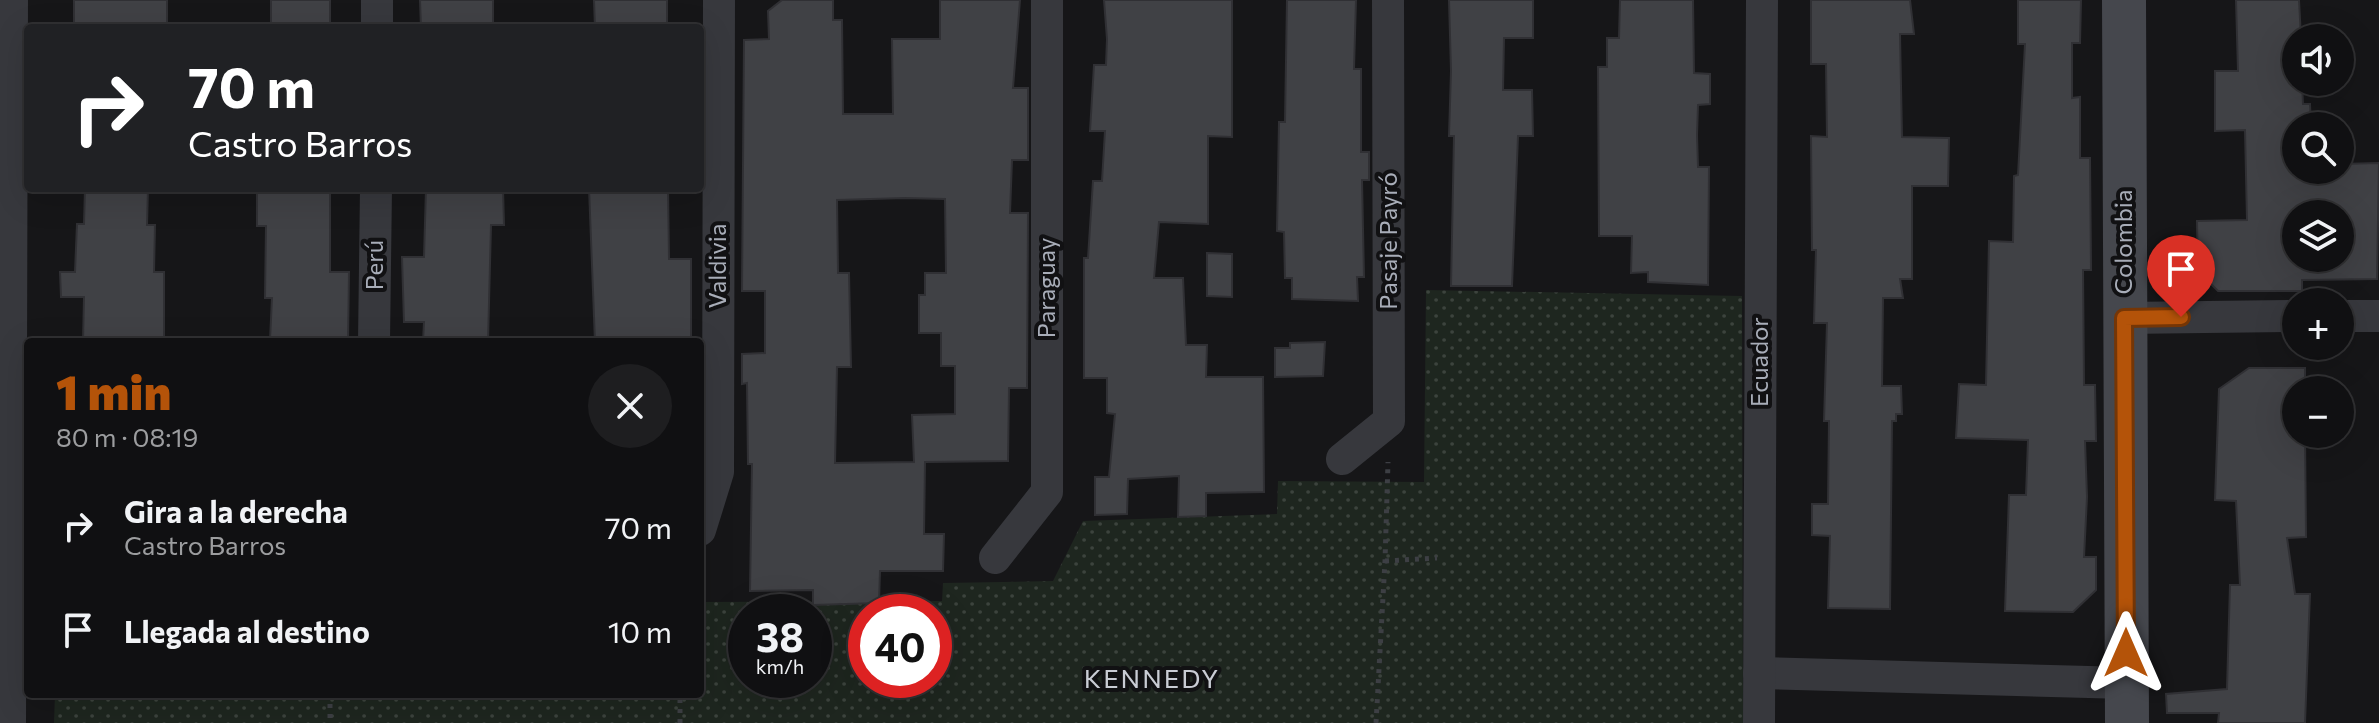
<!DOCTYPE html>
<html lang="es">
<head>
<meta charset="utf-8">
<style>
	:root { --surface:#101012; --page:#1e1e20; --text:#f1f3f6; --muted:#9c9d9f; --line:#303032; --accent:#b45309 }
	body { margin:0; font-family:Commissioner,sans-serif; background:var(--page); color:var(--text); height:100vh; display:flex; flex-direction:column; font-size:30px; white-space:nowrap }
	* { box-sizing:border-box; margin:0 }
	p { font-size:26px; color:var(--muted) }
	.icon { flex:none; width:44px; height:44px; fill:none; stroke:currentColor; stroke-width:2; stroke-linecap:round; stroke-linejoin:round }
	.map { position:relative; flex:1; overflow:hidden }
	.sheet { position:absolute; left:24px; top:338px; width:680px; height:360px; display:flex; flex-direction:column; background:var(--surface); border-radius:8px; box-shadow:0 8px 32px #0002,0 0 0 2px var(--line) }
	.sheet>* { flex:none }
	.hud { position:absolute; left:24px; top:24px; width:680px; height:168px; border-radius:8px; box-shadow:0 8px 32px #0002,0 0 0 2px var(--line); background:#202124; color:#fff; overflow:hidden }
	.buttons { position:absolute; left:2282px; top:24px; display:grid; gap:16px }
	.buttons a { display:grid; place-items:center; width:72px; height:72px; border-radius:50%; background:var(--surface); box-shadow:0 8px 32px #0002,0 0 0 2px var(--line); font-size:40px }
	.speed { position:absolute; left:728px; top:594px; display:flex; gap:16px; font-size:40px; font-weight:700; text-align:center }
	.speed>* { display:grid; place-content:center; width:104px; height:104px; border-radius:50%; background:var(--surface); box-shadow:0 8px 32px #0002,0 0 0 2px var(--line); line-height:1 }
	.speed small { font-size:20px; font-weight:400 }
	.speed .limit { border:12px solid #d22; background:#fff; color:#111 }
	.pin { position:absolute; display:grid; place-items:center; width:68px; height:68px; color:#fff; margin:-82px -34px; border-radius:50% 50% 50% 0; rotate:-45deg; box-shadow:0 0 8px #0007 }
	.pin .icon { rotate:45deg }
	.me { position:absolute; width:88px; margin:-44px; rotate:0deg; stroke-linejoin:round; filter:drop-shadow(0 0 6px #0008) }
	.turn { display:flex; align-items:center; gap:28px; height:168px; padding:0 32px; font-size:36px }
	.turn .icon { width:104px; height:104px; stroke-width:2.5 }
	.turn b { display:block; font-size:56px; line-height:68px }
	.round { display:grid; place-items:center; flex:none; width:84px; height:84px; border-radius:42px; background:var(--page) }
	.overview { display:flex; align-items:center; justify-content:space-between; height:136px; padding:0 32px }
	h1 { font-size:48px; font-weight:800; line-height:60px; color:var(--accent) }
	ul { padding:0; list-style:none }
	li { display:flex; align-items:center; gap:24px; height:104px; padding:0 32px }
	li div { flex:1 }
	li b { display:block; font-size:30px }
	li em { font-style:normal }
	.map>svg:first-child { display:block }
</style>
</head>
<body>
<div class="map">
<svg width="2379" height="723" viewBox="0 0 2379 723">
	<defs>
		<pattern id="green-dots" width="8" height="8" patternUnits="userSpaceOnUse" patternTransform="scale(2)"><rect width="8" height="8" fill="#1e261f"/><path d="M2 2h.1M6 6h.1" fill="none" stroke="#3c433d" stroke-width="1.8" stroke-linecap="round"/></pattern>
	</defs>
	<rect width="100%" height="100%" fill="#161618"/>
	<path fill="url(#green-dots)" fill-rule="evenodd" d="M1426 290 1742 296 1743 723H54L55 694H700V602L942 601 943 583 1053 581 1083 521 1277 514 1278 481 1424 482ZM746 612H814V680H746ZM866 612H934V680H866Z"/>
	<g fill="#404145" stroke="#303034" stroke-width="2" fill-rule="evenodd">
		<rect x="74" y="0" width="93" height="28"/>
		<rect x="271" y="0" width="59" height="28"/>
		<path d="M420 0H493V28H421Z"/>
		<path d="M594 0H667V28H595Z"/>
		<path d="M782 0H833V20H842L843 114H893L892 39H940V0H1020L1013 88H1028V160H1012L1010 213H1028L1027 388H1009L1008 461 925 462 924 534H944L943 571H880L879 603 813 605V590L750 591 752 464H748L747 383 742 384V354L765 353V291H742L744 40 769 39 768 11ZM905 198 945 199 946 273H925V295H919V333H941V366H955V414L912 415 914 462 835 463 837 367H851L849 273H838L837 200Z"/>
		<path d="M1104 0H1232V137L1208 136V224L1159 222 1154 278H1183L1186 345H1207L1206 377H1263L1264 492 1206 493V516L1178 517 1179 476 1128 479 1127 514 1095 515V477H1109L1115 414 1107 413V378H1084V258H1088L1093 181H1102L1105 131H1090L1094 65H1106L1107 39Z"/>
		<path d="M1287 0H1356L1354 69H1361V152H1369V180H1362L1364 277H1357L1358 301 1292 299V278H1285L1284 232 1277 231 1279 122H1285Z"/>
		<path d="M1449 0H1533V38H1504L1503 90H1532L1533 136H1518L1512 286H1451L1454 136H1449L1451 71Z"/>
		<path d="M1620 0H1693L1694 73 1710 74V104L1698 105 1697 135 1698 167H1709L1708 285 1648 282V272L1631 273 1632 236H1599L1598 67H1607V38H1619Z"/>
		<path d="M1811 0H1910L1914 34H1900L1902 137 1949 138 1948 186H1912V279H1900L1903 298H1883L1882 386H1901L1902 414H1896V421H1892L1890 609 1828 608 1830 536 1812 535V504H1828L1829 421H1824L1827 323H1814L1816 250H1812L1811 136 1827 137 1826 64H1811Z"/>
		<path d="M2018 0H2081L2080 43H2072V98L2080 97V158H2090L2091 270H2083L2084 385H2095L2096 441H2085L2087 497 2084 557H2096V590L2073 612 2005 611 2009 495H2026L2028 440 1956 438 1959 384 1986 385 1989 241 2013 242 2014 176 2018 175 2025 44H2018Z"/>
		<path d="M2236 0H2299L2301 38H2296V82H2302L2303 104H2310L2311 126H2296V170H2340V164L2379 163 2377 279 2302 280V291H2218L2198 271 2197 221 2247 220 2245 130 2215 131V71H2238ZM2296 214H2340V258H2296Z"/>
		<path d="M85 188H148L147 225H155L154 272H164V342H83L84 297H61L60 272H75L77 224H84Z"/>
		<path d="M257 188H330V272H349L348 342H285V340H270L272 298H265L266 226H257Z"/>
		<path d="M426 188H503L504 225H491L488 342H423L424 322H404L402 257H424Z"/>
		<path d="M589 188H668L669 259H691V339H666V342H595Z"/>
		<path d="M1207 253 1232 254V297L1207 296Z"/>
		<path d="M1325 342 1323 376 1275 377V348H1290V343Z"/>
		<path d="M2249 368H2305V390H2296V434H2305L2306 537 2287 538 2295 594H2310L2305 723H2218L2219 713H2167L2166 694 2227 689 2230 585H2240L2236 501 2215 500 2219 389Z"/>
	</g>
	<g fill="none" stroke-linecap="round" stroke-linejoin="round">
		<g stroke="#3d3f44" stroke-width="5" stroke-dasharray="4 6" stroke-linecap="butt">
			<path d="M1385 561 1437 558"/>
			<path d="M330 694V723"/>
			<path d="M680 723V694"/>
			<path d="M1376 723 1385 561 1388 462"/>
		</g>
		<g stroke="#37383d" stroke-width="32">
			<path d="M377 28V0"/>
			<path d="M2340 316H2379"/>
			<path d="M2124 318 2296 316"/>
			<path d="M374 342 376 188"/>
			<path d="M1342 459 1389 421 1388 0"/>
			<path d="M700 530 718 472 719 0"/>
			<path d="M995 558 1047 492V0"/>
			<path d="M1759 673 2127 683"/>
			<path d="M10 723 12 0"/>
			<path d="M1759 723 1762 0"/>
		</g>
		<path stroke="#45474d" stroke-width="44" d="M2124 0 2127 723"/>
	</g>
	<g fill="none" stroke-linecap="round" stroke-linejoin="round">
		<g stroke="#753606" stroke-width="20">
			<path id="route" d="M2126 653 2124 318 2181 317"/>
		</g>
		<use href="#route" stroke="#b45309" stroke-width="14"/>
	</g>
	<g text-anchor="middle" stroke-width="8" stroke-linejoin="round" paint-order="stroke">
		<g font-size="24" fill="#a8adb8" stroke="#111113">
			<text transform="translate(1389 241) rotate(-90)" y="8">Pasaje Payró</text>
			<text transform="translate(2124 242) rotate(-90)" y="8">Colombia</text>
			<text transform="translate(375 265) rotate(-90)" y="8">Perú</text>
			<text transform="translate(718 266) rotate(-90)" y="8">Valdivia</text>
			<text transform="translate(1047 288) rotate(-90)" y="8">Paraguay</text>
			<text transform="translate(1760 362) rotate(-90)" y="8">Ecuador</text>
		</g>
		<g font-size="26" letter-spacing="2" fill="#c9ccd4" stroke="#111113">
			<text x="1152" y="688">KENNEDY</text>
		</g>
	</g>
</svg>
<div class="buttons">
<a><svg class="icon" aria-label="sound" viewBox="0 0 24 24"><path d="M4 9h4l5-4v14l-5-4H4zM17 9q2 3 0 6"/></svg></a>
<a><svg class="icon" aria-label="search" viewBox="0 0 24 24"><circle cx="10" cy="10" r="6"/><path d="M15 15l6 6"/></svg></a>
<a><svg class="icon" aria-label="layers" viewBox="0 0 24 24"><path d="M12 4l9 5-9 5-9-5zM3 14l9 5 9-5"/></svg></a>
<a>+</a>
<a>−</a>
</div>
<div class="speed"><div>38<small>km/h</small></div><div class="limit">40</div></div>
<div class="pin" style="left:2181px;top:317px;background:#d93025"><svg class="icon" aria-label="arrive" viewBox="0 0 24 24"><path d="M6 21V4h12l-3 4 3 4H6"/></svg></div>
<svg class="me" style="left:2126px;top:653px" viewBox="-20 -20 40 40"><path d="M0-17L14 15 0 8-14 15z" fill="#b45309" stroke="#fff" stroke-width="4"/></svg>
<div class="hud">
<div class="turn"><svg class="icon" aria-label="right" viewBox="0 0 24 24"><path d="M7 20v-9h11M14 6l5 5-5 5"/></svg><div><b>70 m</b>Castro Barros</div></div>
</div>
<section class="sheet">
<div class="overview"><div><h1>1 min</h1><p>80 m · 08:19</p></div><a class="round"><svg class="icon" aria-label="close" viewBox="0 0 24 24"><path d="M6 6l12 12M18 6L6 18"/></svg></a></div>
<ul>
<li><svg class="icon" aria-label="right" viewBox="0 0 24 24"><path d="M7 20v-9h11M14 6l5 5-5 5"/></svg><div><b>Gira a la derecha</b><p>Castro Barros</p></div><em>70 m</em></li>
<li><svg class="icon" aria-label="arrive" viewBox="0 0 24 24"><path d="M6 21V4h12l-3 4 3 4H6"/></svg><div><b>Llegada al destino</b></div><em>10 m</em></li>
</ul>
</section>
</div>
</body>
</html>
